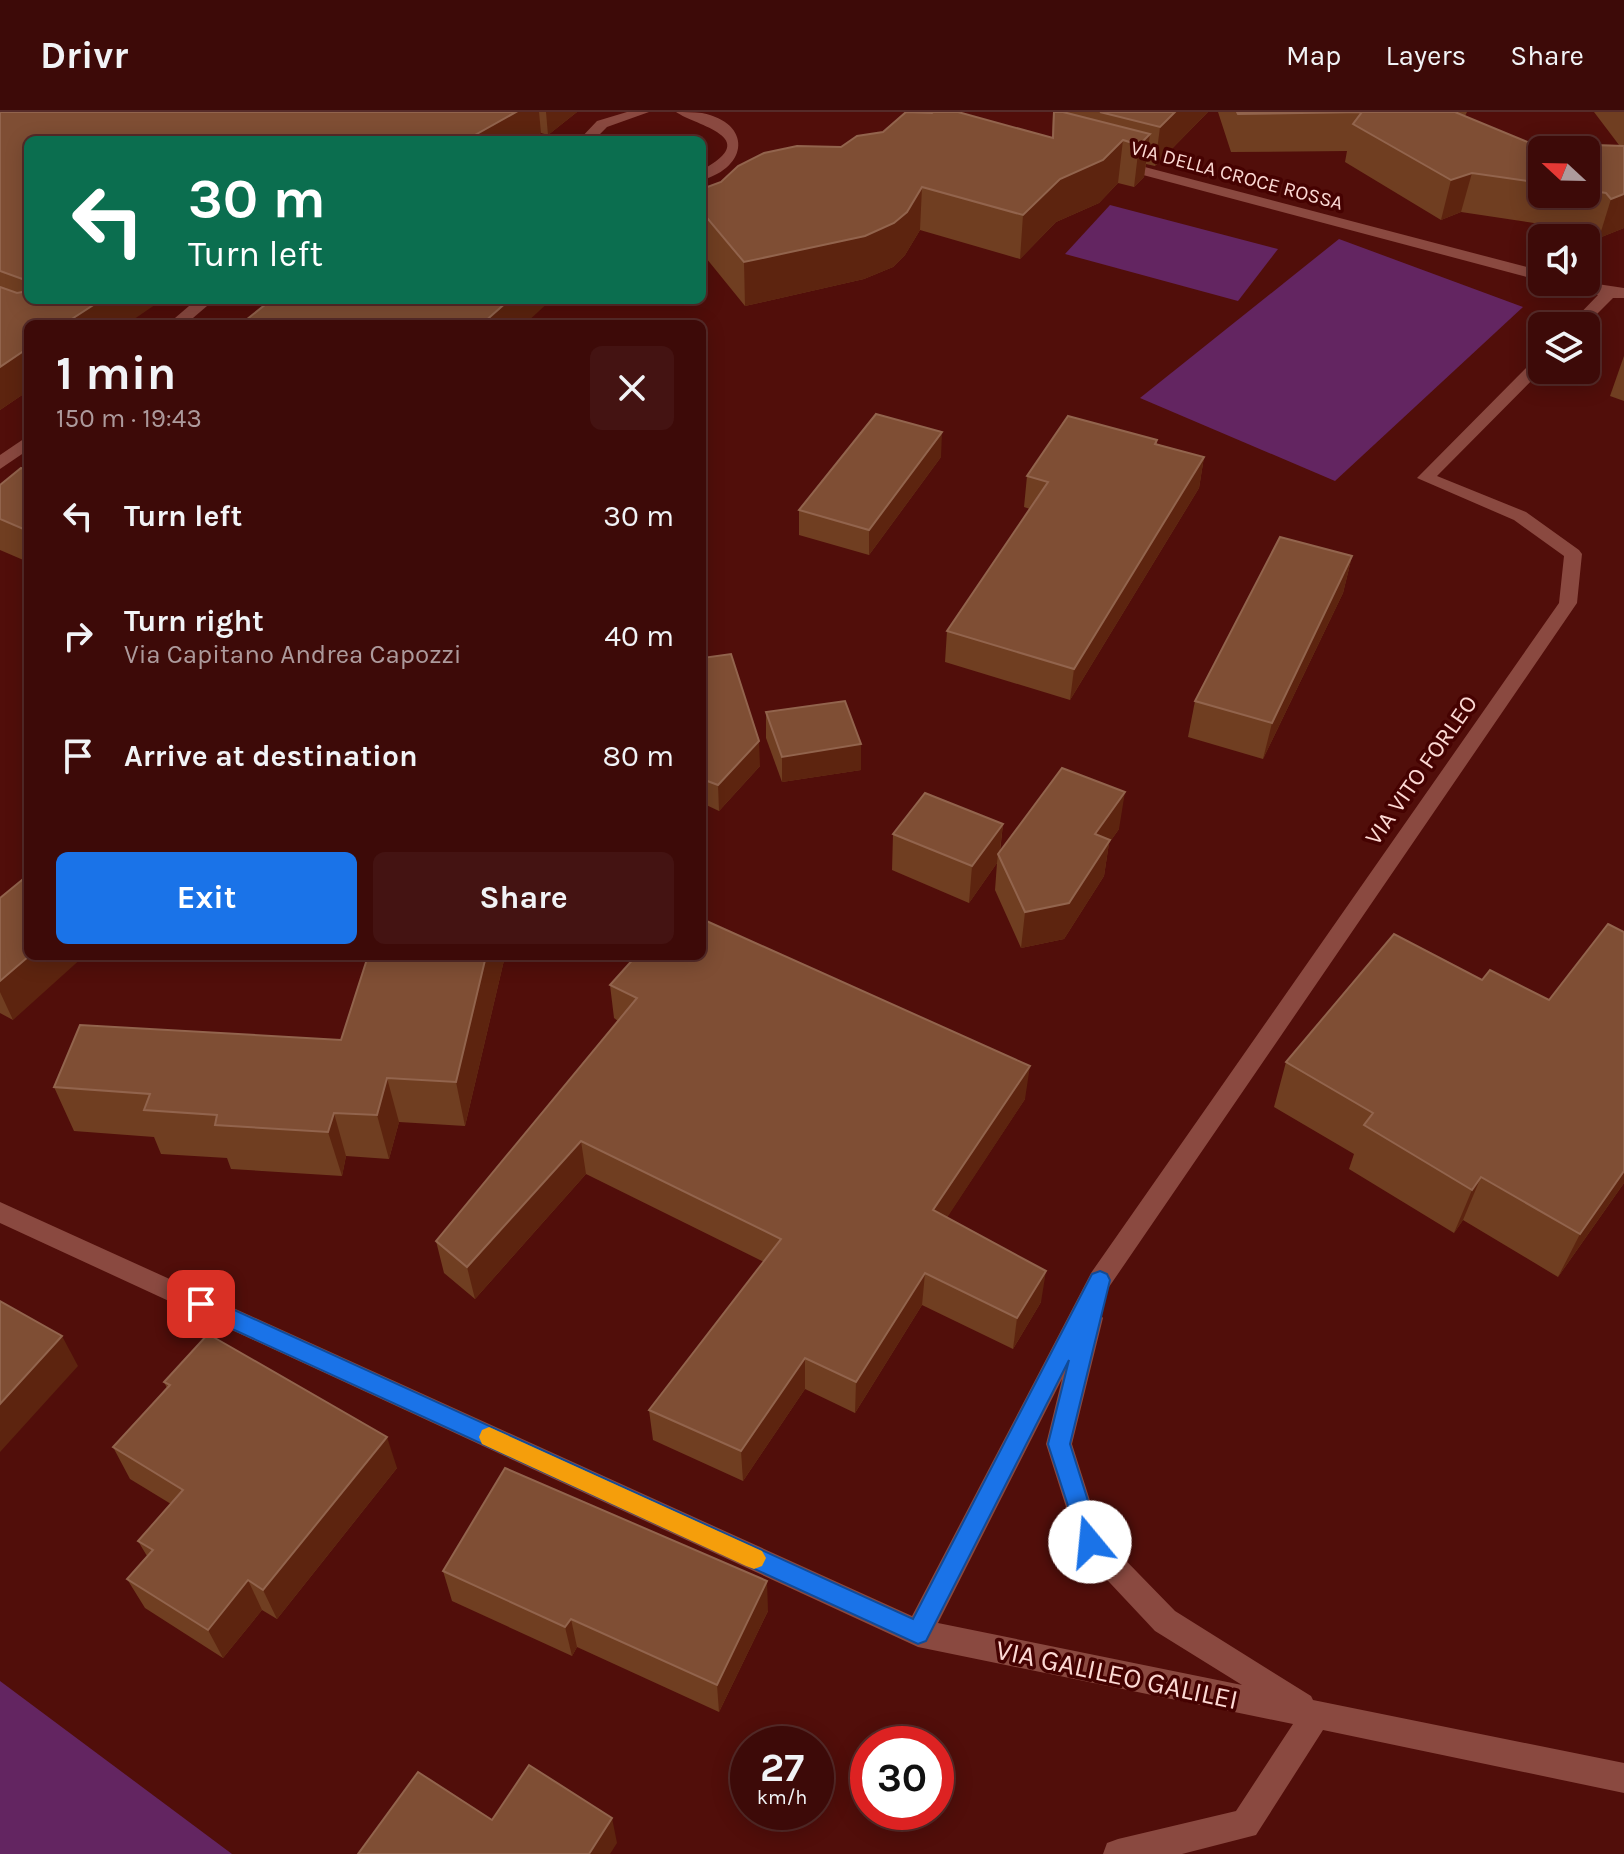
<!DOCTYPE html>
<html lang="en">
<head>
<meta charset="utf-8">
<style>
	:root { --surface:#3d0a08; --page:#441312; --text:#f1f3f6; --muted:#ad9a9c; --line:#562b29; --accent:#1a73e8 }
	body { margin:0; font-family:Karla,sans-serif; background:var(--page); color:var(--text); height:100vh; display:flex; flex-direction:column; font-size:30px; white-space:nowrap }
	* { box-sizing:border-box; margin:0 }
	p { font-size:26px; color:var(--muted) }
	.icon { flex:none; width:44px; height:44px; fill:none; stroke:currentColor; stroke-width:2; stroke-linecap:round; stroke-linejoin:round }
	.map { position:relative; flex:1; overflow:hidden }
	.panel { position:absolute; left:24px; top:208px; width:682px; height:640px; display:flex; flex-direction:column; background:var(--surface); border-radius:12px; box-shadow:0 4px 20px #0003,0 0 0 2px var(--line) }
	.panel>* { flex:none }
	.top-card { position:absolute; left:24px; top:24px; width:682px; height:168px; border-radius:12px; box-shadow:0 4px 20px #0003,0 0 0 2px var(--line); background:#0b6e4f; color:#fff; overflow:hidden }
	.needle { width:52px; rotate:292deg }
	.controls { position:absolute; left:1528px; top:24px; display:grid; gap:16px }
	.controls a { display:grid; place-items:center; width:72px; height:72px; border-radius:12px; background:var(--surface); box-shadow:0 4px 20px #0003,0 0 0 2px var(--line); font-size:40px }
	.speed { position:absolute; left:730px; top:1614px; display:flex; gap:16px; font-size:40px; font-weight:700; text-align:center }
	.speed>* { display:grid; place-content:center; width:104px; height:104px; border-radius:50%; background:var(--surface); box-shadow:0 4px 20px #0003,0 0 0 2px var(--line); line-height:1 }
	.speed small { font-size:20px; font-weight:400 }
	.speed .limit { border:12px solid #d22; background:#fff; color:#111 }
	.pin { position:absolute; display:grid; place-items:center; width:68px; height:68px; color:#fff; margin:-34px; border-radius:16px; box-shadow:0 4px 12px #0006 }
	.me { position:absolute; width:88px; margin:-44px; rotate:343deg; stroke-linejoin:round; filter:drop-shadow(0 0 6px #0008) }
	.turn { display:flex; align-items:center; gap:28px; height:168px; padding:0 32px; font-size:36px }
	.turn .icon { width:104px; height:104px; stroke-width:2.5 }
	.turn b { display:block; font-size:56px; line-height:68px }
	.round { display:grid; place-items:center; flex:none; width:84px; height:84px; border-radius:12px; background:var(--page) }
	.head { display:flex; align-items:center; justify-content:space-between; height:136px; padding:0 32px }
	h1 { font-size:48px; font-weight:700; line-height:60px }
	.cta { display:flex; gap:16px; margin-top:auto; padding:16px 32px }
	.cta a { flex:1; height:92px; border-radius:12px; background:var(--accent); color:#fff; font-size:32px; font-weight:700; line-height:92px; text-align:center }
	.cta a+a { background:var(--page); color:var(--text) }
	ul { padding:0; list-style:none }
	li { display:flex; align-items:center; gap:24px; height:120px; padding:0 32px }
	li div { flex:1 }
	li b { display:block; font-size:30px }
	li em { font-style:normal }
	header { display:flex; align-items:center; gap:48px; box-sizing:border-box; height:112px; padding:0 40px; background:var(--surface); border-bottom:2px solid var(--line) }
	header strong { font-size:38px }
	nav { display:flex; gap:44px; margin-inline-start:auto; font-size:28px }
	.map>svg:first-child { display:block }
</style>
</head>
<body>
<header>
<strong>Drivr</strong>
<nav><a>Map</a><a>Layers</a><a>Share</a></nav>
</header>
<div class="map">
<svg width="1624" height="1742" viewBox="0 0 1624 1742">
	<rect width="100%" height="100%" fill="#510e0a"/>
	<g fill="#632561">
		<path d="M1110 93 1278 137 1238 189 1065 142Z"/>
		<path d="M1339 127 1523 195 1335 369 1140 286Z"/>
		<path d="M0 1569 232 1742H0Z"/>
	</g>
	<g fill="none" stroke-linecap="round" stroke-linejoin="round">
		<g fill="#8a4940" fill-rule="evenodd">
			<path d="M627 0H649L607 15 594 28H579L597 9Z"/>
			<path d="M676 0C684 0 694 0 702 1 752 11 749 55 702 68V58C764 25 696 14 676 0Z"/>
			<path d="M1118 48 1542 159V169L1113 55 1111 52Z"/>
			<path d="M1558 170H1584L1624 176V186H1613L1585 214H1568L1598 183 1561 173Z"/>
			<path d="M196 188H214L186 212H168Z"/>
			<path d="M1542 244V258L1437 364 1526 400 1579 438 1582 442 1577 491 1109 1175 1097 1198 1103 1206 1072 1332 1101 1423 1175 1499 1311 1584 1313 1588 1624 1651V1681L1323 1618 1256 1723 1182 1742H1103L1107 1731 1118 1727 1236 1699 1293 1612 918 1535 0 1111V1090L912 1504 1091 1161 1559 491 1564 444 1514 408 1417 366 1536 246ZM1062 1267 1046 1332 1080 1439 1155 1519 1242 1573 938 1511Z"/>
			<path d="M28 324V338L0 357V343Z"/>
		</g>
	</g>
	<g fill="#703e21" fill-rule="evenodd">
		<path d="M0 0H577L548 23 541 21 528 28H28V279L0 298Z"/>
		<path d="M1053 0H1208L1155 54 1146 52 1144 65 1134 75 1118 71 1099 91 1056 110 1020 147 920 118 905 143 893 155 864 167 745 194 702 141V77L841 35 1052 25Z"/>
		<path d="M1218 0H1467L1465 4 1530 31 1619 33 1594 0H1624V116L1599 126 1594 120 1461 100 1441 108 1345 50 1347 39 1231 40ZM1542 38H1586V82H1542Z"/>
		<path d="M1624 244V289L1610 284Z"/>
		<path d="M1157 328V332L1204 345 1199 376 1070 588 945 550 947 519 1030 397 1024 395 1027 364Z"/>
		<path d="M941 345 869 443 799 423V398Z"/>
		<path d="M28 359V450L0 438V373Z"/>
		<path d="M1352 444 1343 481 1263 647 1188 625 1195 589Z"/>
		<path d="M702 546 760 654 719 699 702 691Z"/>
		<path d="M766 600 861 658 782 670 766 626Z"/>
		<path d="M1003 712 1000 740 1119 717 1109 731 1104 764 1064 827 1021 836 995 778 997 751 969 791 892 758 893 722Z"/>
		<path d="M0 786 13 908 0 901Z"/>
		<path d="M366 844H505L465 1014 399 1010 389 1047 346 1044 342 1064 231 1057 227 1046 161 1042 154 1025 74 1019 54 975 341 928 367 849Z"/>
		<path d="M1482 868 1549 888 1624 1071 1558 1165 1463 1108 1454 1121 1349 1057 1354 1042 1274 995 1286 950Z"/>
		<path d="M610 873 1025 987 947 1105 1041 1190 1013 1237 922 1193 855 1301 805 1277 743 1369 653 1328 649 1298 764 1150 586 1062 475 1187 444 1161 436 1129 618 909 614 906Z"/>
		<path d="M164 1270 397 1356 277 1507 262 1498 223 1546 145 1496 127 1467 147 1444 138 1429 171 1392 130 1367 113 1335 167 1276Z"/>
		<path d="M443 1459 768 1499 719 1600 577 1535 572 1544 452 1489Z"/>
	</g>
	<g fill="#5d240f">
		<path d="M516 0H539L541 21 528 28H466Z"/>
		<path d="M546 0H577L548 23Z"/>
		<path d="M1175 0H1208L1155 54 1160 15Z"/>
		<path d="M1150 22 1144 65 1134 75 1139 33Z"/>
		<path d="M1123 28 1118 71 1099 91 1056 110 1020 147 1023 103 1060 67Z"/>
		<path d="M1472 61 1461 100 1441 108 1451 68Z"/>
		<path d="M922 75 920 118 905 143 893 155 864 167 745 194 744 150Z"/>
		<path d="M1624 82V116L1599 126 1611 87Z"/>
		<path d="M101 188H162L127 212H64Z"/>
		<path d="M509 188H551L525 212H482Z"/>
		<path d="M28 236V279L0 298V255Z"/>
		<path d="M942 320 941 345 869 443V418Z"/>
		<path d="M1204 345 1199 376 1070 588 1074 557Z"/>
		<path d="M706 378 707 403 702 408V382Z"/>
		<path d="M1352 444 1343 481 1263 647 1272 611Z"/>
		<path d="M759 629 760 654 719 699 718 673Z"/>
		<path d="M861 632V658L782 670V645Z"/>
		<path d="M1125 680 1119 717 1109 731 1104 764 1064 827 1021 836 1025 800 1095 722Z"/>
		<path d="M1003 712 999 744 998 742 997 751 969 791 972 754Z"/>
		<path d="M29 844H84L13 908 0 880V869Z"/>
		<path d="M486 844H505L465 1014 456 970Z"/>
		<path d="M1030 954 1025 987 931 1130 933 1098Z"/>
		<path d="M387 966 399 1010 389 1047 377 1003Z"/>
		<path d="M334 1001 346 1044 342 1064 328 1020Z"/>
		<path d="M581 1029 586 1062 475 1187 467 1155Z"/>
		<path d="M1624 1059V1071L1558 1165 1580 1122Z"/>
		<path d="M1481 1065 1463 1108 1454 1121 1472 1078Z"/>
		<path d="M1046 1159 1041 1190 1013 1237 1017 1206Z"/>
		<path d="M925 1161 922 1193 855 1301 856 1270Z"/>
		<path d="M62 1224 78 1254 0 1340V1292Z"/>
		<path d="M805 1246V1277L743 1369 741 1339Z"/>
		<path d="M387 1325 397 1356 277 1507 263 1478Z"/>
		<path d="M248 1468 262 1498 223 1546 208 1518Z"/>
		<path d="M767 1469 768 1499 719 1600 717 1573Z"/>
		<path d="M571 1507 577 1535 572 1544 565 1515Z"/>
		<path d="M612 1706 617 1731 610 1742H589Z"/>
	</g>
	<g fill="#7f4e34" stroke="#92644d" stroke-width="2">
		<path d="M0 0H516L466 28H28V169L0 159Z"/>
		<path d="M906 0 932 1 933 0H958L1053 26 1054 0H1063L1150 22 1139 33 1123 28 1103 48 1060 67 1023 103 922 75 907 100 894 111 865 124 744 150 702 100V77L721 70 738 54 764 41 797 34 841 35 857 24 883 20Z"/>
		<path d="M1100 0H1175L1160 15Z"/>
		<path d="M1237 0H1455L1530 31 1624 34V82L1611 87 1606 81 1586 78V38H1542V71L1472 61 1451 68 1353 12 1362 0 1238 2Z"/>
		<path d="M0 175 17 181 28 179V188H101L64 212H28V236L0 255Z"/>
		<path d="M271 188H509L482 212H241Z"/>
		<path d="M876 302 942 320 869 418 799 398Z"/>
		<path d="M1068 304 1157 328 1155 332 1204 345 1074 557 947 519 1048 370 1027 364Z"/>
		<path d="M21 356 28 359V419L0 407V373Z"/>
		<path d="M1280 425 1352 444 1272 611 1195 589Z"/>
		<path d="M731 542 759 629 718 673 702 667V546Z"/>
		<path d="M845 589 861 632 782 645 766 600Z"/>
		<path d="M1062 656 1125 680 1095 722 1110 728 1069 791 1025 800 998 742Z"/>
		<path d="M925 681 1003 712 972 754 893 722Z"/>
		<path d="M28 763 29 844 0 869V786Z"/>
		<path d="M702 807 1030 954 933 1098 1046 1159 1017 1206 925 1161 856 1270 805 1246 741 1339 649 1298 781 1127 581 1029 467 1155 436 1129 637 886 610 873 636 844H702Z"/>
		<path d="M1608 812 1624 820V1059L1580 1122 1481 1065 1472 1078 1364 1013 1373 1001 1286 950 1394 822 1482 868 1490 858 1549 888Z"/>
		<path d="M368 844H486L456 970 387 966 377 1003 334 1001 328 1020 215 1013 217 1003 144 998 150 982 54 975 80 913 341 928Z"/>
		<path d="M0 1189 62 1224 0 1292Z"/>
		<path d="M208 1222 387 1325 263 1478 248 1468 208 1518 127 1467 153 1438 138 1429 183 1378 113 1335 170 1273 164 1270Z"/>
		<path d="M505 1356 767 1469 717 1573 571 1507 565 1515 443 1459Z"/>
		<path d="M529 1653 612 1706 589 1742H358L418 1660 492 1708Z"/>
	</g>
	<path fill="#1a73e8" stroke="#114b97" stroke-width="2" d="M1100 1159 1107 1162 1110 1168 1070 1332 1101 1430 1098 1437 1090 1440 1082 1437 1048 1332 1069 1248 926 1529 918 1532 193 1199 190 1192 193 1186 201 1184 208 1186 913 1507 1092 1162Z"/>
	<path fill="#f59e0b" d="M489 1315 762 1439 766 1446 762 1454 754 1457 746 1454 482 1332 479 1325 482 1318Z"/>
	<g text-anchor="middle" stroke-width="7" stroke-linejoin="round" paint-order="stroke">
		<g font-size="20" fill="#fcd9d4" stroke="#450201">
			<text transform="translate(1237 63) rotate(15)" y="7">VIA DELLA CROCE ROSSA</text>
		</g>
		<g font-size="24" fill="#fcd9d4" stroke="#450201">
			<text transform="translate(1421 658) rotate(-55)" y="8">VIA VITO FORLEO</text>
		</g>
		<g font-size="28" fill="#fcd9d4" stroke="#450201">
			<text transform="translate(1117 1562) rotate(12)" y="10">VIA GALILEO GALILEI</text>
		</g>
	</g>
</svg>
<div class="controls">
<a><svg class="needle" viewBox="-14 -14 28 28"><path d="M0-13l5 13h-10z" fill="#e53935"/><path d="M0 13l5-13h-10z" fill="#ad9a9c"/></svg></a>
<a><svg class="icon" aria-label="sound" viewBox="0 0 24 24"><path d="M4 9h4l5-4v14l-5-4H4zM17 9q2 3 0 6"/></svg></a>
<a><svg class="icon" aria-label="layers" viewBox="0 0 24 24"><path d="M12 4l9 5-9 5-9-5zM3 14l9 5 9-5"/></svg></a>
</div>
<div class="speed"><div>27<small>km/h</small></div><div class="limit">30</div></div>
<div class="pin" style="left:201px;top:1192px;background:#d93025"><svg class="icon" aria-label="arrive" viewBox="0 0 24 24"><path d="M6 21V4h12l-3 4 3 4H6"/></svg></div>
<svg class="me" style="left:1090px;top:1430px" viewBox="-20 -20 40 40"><circle r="19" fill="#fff"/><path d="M0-13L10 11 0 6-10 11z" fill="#1a73e8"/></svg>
<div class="top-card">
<div class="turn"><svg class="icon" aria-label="left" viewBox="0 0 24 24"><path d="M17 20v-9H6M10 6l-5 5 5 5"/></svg><div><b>30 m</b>Turn left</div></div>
</div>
<section class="panel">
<div class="head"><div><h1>1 min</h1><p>150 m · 19:43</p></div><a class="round"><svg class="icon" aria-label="close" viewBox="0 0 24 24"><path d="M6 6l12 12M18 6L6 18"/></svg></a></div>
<ul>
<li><svg class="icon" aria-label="left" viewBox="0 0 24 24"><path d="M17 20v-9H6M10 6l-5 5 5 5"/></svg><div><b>Turn left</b></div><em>30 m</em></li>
<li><svg class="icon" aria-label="right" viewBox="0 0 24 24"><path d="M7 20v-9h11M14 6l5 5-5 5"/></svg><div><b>Turn right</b><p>Via Capitano Andrea Capozzi</p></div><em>40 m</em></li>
<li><svg class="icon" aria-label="arrive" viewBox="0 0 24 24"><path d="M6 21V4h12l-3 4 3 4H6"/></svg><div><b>Arrive at destination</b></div><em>80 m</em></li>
</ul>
<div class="cta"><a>Exit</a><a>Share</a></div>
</section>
</div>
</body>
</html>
